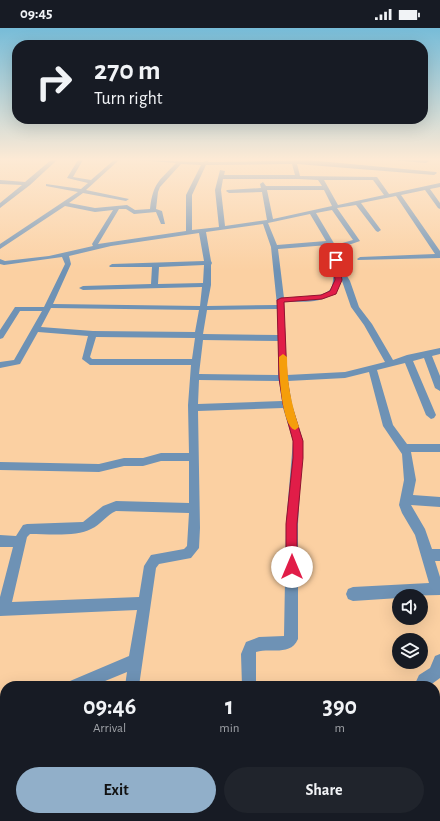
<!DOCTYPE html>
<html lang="en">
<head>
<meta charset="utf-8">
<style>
	:root { --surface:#171b24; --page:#20242c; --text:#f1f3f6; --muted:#9ea1a6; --accent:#91afc9 }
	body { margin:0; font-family:"Alegreya Sans",sans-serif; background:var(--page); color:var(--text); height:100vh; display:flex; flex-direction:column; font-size:15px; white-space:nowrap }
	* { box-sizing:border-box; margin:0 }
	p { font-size:13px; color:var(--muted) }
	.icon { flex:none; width:22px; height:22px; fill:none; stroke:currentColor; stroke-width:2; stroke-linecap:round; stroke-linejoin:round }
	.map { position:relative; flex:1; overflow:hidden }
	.details { position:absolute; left:0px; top:653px; width:440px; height:140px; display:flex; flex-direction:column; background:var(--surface); border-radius:16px 16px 0 0; box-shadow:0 4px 16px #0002 }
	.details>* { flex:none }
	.hud { position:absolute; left:12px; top:12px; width:416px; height:84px; border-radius:16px; box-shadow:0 4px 16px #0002; background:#171b24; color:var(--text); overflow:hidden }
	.fabs { position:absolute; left:392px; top:561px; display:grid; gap:8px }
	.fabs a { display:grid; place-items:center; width:36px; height:36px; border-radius:50%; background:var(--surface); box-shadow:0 4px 16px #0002; font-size:20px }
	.pin { position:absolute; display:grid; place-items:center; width:34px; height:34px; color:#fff; margin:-17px; border-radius:8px; box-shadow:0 2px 6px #0006 }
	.me { position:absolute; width:44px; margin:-22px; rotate:0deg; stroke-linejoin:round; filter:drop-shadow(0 0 3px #0008) }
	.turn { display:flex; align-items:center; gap:14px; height:84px; padding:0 16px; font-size:18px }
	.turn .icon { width:52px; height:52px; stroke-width:2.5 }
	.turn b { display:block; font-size:28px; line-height:34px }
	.eta { display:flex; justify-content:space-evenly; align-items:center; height:68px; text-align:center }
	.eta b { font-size:24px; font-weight:700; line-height:28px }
	.button { display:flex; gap:8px; margin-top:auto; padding:8px 16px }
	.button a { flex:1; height:46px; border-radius:24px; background:var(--accent); color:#111; font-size:16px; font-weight:700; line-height:46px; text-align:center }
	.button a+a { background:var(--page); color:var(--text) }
	.status { display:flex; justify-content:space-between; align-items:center; height:28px; padding:0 20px; background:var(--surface); direction:ltr }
	.status svg { height:11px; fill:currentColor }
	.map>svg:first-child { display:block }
</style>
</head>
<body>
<div class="status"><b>09:45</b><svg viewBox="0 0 49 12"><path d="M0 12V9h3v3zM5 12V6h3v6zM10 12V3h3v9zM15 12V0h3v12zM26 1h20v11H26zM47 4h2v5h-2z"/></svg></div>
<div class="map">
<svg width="440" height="793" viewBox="0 0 440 793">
	<rect width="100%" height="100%" fill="#fbd0a2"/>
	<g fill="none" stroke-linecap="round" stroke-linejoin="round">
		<g fill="#6e92b5" fill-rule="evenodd">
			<path d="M51 132H57L30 157 0 180V175L22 157 0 156V152L25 154Z"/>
			<path d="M78 132H83L73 149 91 152 114 132H119L86 162 129 171 126 173 83 165 69 175 95 180 127 177 135 182 150 181C153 155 159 153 176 135L138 132 203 134 208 132V134H218L308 132 436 144 437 145 434 147 297 136 300 148 377 149 389 166 440 155V159L430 161 440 175V181L438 180 425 162 401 167 440 223V230L358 232 357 231 360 229 435 226 396 168 361 175 381 202 378 204 376 203 356 177 337 180 360 213 337 221 340 246 347 248 350 253 359 279 372 296 393 332 407 327 440 320V326L432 328 440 348V363L435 360 424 330 413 333 436 387 434 390 431 391 426 387 405 335 377 342 393 397 407 416H440V424H411L416 452 413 467 440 469V479L411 477 425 501 432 521H440V533H435L440 549V567L399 568V570L353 573 348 571 346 566 348 561 353 559 429 555 415 507 402 485 399 477 404 452 402 426 383 398 369 344 345 350 288 353 292 376 303 413 298 496V611C290 629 271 619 256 624V658H242L241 626 246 614 259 609 284 608 286 496 293 413 283 380 198 383 200 500 199 520 191 530 159 536 156 540 139 658H125L127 644 93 658H68L70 653 129 628 137 582 0 588V569L13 519H0V507L16 508 23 497 27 496 83 494 103 478 116 473 189 475V433H161L143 438H124L99 444 0 442V434L99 436 124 430H143L161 425H189L188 377 191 337H90L82 331 88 308 38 304 20 336 0 340V334L14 332 42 283H20L3 310 0 311V302L15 279H44L65 236 62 229 4 237 0 236V231L5 233 49 228 93 218 92 216 113 182 95 184 65 178 0 221V216L78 164 46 158V156L81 161 88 155 67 150ZM181 136 201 137 186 167V203L98 216 119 181H126L134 186 156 184 161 196H165L162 183 156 181 158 164 160 159ZM292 136 295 147H224L225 143 220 142 215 162 219 199 192 202V167L206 137ZM298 151 318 152 322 158H266L263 154 260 156 261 160 227 162 226 163 229 165 262 164 267 192 225 198 221 162 223 151ZM324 152H373L384 167 338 177ZM267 162H324L332 178 273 191ZM332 182 353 212 335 217 316 185ZM310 186 326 213 277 217 268 195ZM263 196 271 219 277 277 207 278 211 257V237L212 235 211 233 206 204ZM199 205 204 233 112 236 109 238 110 239H152L151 256 83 258 79 260 83 262 202 259 200 278 53 276 71 236 69 228 111 218ZM328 217C332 224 333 234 333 241 333 247 334 254 331 260 325 271 295 269 284 270L278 221ZM204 237 203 255 158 256 159 239ZM340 251 342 253 351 279 364 297 385 334 345 344 287 347 284 274C306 273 335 278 340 251ZM51 280 199 282 195 304 93 303 41 299ZM277 281 278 307 203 306 207 282ZM96 309 195 310 192 331H92L90 329ZM203 312 278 313V347L199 346ZM199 352 279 353 282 373 198 376ZM116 483 189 485 187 518 184 521 151 527 144 538 139 569 12 574 27 509 30 506C47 506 77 509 91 501 101 497 106 487 116 483Z"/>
			<path d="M391 132H428L429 133 426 135Z"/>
			<path d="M440 626V650L429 658H414L419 647 430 640 435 628Z"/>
			<path d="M5 679V695L0 697V681Z"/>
			<rect x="116" y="788" width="18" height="5"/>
			<path d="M140 788H175L173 793H138Z"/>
			<path d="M367 788H385L386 793H368Z"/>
		</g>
	</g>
	<linearGradient id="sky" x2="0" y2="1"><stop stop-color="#77bcd8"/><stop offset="0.54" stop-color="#fdead5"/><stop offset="1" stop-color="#fdead5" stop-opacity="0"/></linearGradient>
	<rect width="440" height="243" fill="url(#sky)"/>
	<path fill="#e11d48" stroke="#92132f" d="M336 230 339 232 342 252 336 266 322 271 284 274 287 350 291 376 303 413V430L297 496V539L296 543 292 545 287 543 286 539V496L293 430V413L283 376 279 350 277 272 281 270 321 267 330 263 335 252 333 232Z"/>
	<path fill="#f59e0b" d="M283 326 287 329C287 354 291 375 299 399L295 402C281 398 279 342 279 329Z"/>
</svg>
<div class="fabs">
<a><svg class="icon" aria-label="sound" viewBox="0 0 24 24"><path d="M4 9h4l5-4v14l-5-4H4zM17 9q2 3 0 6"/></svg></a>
<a><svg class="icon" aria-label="layers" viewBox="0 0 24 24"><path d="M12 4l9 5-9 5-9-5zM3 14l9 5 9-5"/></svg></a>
</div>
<div class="pin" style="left:336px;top:232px;background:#d93025"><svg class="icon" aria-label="arrive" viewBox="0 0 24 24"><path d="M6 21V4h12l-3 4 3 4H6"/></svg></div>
<svg class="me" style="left:292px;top:539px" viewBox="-20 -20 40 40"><circle r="19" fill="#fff"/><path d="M0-13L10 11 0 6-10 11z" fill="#e11d48"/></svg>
<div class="hud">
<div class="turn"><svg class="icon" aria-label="right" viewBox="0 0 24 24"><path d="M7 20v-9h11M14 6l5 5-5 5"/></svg><div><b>270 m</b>Turn right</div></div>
</div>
<section class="details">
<div class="eta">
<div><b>09:46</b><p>Arrival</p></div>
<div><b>1</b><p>min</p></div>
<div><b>390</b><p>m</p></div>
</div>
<div class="button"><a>Exit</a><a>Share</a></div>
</section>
</div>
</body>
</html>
